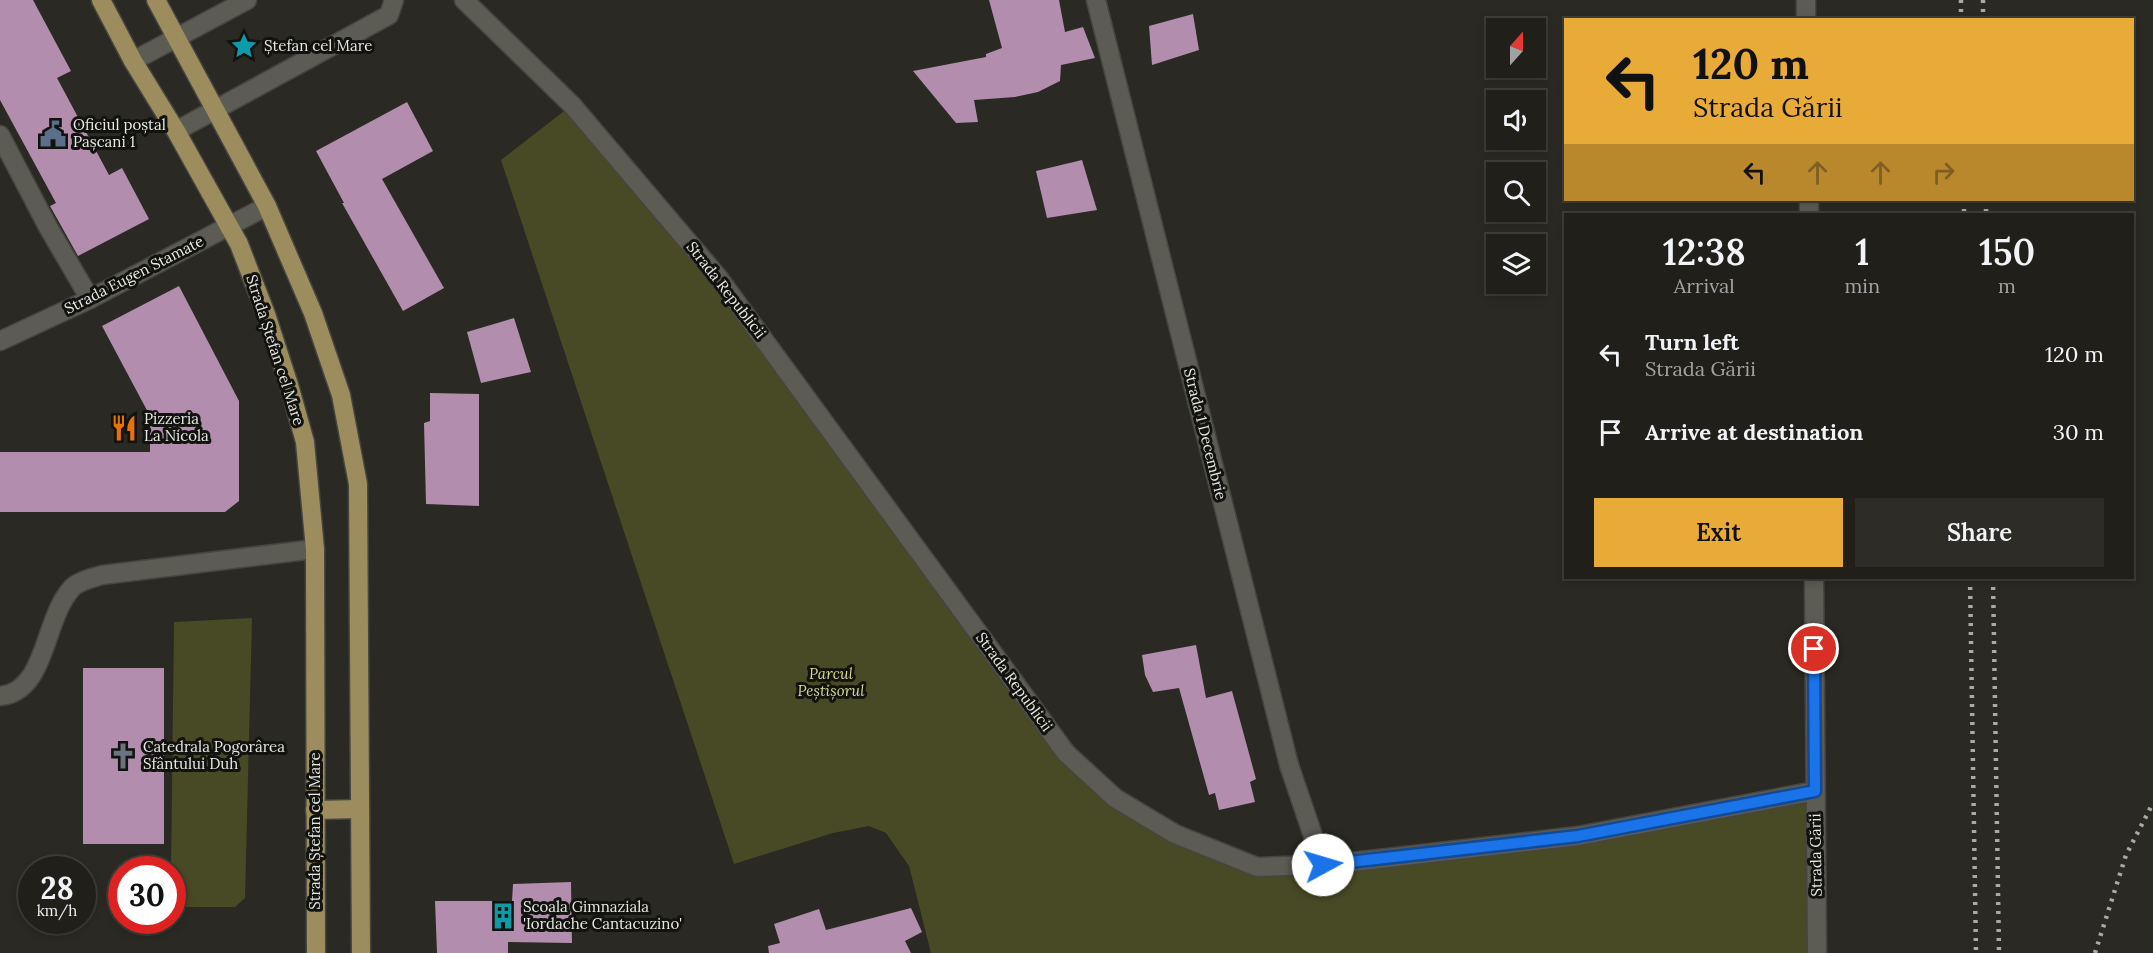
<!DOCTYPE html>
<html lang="en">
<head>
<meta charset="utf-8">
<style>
	:root { --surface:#201f1a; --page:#2d2c27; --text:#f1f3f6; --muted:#a2a2a2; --line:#3d3d39; --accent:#e9ab37 }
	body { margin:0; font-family:Lora,serif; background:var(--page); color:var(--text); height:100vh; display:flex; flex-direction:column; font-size:22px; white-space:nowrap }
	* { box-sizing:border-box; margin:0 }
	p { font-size:20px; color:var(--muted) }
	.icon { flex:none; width:33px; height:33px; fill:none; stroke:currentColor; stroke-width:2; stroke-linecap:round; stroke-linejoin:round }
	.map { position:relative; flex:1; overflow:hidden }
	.details { position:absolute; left:1564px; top:213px; width:570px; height:366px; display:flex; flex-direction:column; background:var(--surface); border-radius:0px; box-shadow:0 3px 9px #0003,0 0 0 2px var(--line) }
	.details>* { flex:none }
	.banner { position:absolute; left:1564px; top:18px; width:570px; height:183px; border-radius:0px; box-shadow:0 3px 9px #0003,0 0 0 2px var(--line); background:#e9ab37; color:#111; overflow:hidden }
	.needle { width:39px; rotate:21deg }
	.fabs { position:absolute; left:1486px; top:18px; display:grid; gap:12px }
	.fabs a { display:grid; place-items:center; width:60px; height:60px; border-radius:0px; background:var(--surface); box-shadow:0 3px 9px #0003,0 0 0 2px var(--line); font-size:30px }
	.speed { position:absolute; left:18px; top:856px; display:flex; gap:12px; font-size:30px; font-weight:700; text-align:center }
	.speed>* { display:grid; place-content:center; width:78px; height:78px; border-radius:50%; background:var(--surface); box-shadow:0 3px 9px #0003,0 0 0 2px var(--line); line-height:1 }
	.speed small { font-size:15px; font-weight:400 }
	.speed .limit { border:9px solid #d22; background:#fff; color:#111 }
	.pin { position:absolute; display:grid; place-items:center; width:51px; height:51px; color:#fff; margin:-26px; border:3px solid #fff; border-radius:50%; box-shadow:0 2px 6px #0007 }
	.me { position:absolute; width:66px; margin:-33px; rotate:84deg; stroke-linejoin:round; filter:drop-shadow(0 0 4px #0008) }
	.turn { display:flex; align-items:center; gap:21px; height:126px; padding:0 30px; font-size:27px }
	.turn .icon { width:78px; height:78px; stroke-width:2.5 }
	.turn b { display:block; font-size:42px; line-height:51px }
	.lanes { display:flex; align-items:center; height:57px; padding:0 30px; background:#0003; justify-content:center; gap:30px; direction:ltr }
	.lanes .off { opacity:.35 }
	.eta { display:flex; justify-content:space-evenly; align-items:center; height:102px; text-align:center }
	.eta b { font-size:36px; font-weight:600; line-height:42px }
	.primary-button { display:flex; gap:12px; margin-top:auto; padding:12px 30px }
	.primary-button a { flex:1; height:69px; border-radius:0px; background:var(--accent); color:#111; font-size:24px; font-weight:600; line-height:69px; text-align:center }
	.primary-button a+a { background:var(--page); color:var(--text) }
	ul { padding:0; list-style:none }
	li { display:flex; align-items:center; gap:18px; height:78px; padding:0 30px }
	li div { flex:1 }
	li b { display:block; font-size:22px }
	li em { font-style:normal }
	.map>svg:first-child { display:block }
</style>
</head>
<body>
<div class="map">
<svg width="2153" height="953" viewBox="0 0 2153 953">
	<rect width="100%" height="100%" fill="#2a2923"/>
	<g fill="#484a25">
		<path d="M572 105 718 277 1066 753 1115 798 1257 867 1336 864 1815 791 1817 953H931L909 866 886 833 869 826 833 833 734 864 501 160Z"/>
		<path d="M252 618 245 898 235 907H173L172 870H171L174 622Z"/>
	</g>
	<g fill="#b28dad">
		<path d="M0 0H33L71 71 57 78 109 175 122 168 149 219 78 256 50 206 56 203 0 100Z"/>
		<path d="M989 0H1059L1065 32 1083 27 1095 58 1061 65 1060 81 1038 92 1015 97 974 100 978 122 956 123 913 71 986 57V54L1002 48Z"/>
		<path d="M1193 14 1199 50 1152 65 1149 26Z"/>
		<path d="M407 102 433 151 382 179 444 288 403 311 342 203H344L316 151Z"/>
		<path d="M1082 160 1097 210 1047 218 1036 171Z"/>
		<path d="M179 286 239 401V501L225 512H0V452H150V416L102 326Z"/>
		<path d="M514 318 531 372 481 383 467 332Z"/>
		<path d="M430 393 479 394V506L426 504 424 423 430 421Z"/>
		<path d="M1196 645 1206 698 1232 691 1256 779 1250 782 1255 802 1219 810 1215 793 1209 795 1179 688 1153 692 1145 675 1142 655Z"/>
		<rect x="83" y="668" width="81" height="176"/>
		<path d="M571 882 572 943 508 942V953H437L435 901H512L513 884Z"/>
		<path d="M911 908 922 932 905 941 911 953H769L768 946 780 943 774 924 819 909 826 930Z"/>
	</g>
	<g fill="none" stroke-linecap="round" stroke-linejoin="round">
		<g stroke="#464540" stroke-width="21">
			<g id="minor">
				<path d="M464 0 572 105 718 277 1066 753 1115 798 1175 834 1257 867 1335 864 1578 836 1815 791"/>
				<path d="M1096 0 1289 765 1323 865"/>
				<path d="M1806 0V20"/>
				<path d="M133 61 247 0"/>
				<path d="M176 131 389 15 394 0"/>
				<path d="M0 135 48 227 90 299"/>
				<path d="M1809 200V214"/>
				<path d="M0 341 90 299 267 206"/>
				<path d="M1814 578 1817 953"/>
				<path d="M0 696C47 692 43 619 72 588 78 581 93 578 102 575L315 549"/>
			</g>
		</g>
		<g stroke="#464540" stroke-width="21">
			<g id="major">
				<path d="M101 0 133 61 176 131 239 244 266 314 289 385 305 442 315 549 316 953"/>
				<path d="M156 0 267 206 313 313 341 395 358 484 361 953"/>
				<path d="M315 810 360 809"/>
			</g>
		</g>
		<use href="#minor" stroke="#5c5b54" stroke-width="18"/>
		<use href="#major" stroke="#9c8c5e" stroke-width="18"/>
		<g stroke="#aaa9a5" stroke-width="4.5" stroke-dasharray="3 6" stroke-linecap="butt">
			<path d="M1961 0V20"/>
			<path d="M1983 0V20"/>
			<path d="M1964 200V214"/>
			<path d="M1986 200V214"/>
			<path d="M1970 578 1976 953"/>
			<path d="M1993 578 1999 953"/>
			<path d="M2095 953 2126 855 2153 803"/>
		</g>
	</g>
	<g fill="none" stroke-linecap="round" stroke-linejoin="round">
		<g stroke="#114b97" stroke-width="15">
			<path id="route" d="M1323 865 1578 836 1815 791 1814 649"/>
		</g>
		<use href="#route" stroke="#1a73e8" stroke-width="10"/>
	</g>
	<defs>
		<g id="sight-bare" transform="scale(2.07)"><path d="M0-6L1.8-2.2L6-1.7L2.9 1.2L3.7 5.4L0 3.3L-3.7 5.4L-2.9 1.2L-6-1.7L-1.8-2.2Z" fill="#0f9aa8" stroke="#12120f" stroke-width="2.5" paint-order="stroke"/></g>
		<g id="civic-bare" transform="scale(2.07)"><path d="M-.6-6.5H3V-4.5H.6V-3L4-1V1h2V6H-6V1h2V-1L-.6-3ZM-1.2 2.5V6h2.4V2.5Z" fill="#5c6f8a" stroke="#12120f" stroke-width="2.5" paint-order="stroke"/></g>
		<g id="restaurant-bare" transform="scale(2.07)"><path d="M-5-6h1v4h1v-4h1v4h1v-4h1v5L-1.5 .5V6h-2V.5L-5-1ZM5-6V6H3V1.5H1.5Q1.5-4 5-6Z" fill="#e8710a" stroke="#12120f" stroke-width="2.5" paint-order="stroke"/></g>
		<g id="church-bare" transform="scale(2.07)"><path d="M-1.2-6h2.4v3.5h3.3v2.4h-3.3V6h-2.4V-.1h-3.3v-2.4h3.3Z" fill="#6b7280" stroke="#12120f" stroke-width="2.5" paint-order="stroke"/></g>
		<g id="building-bare" transform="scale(2.07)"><path d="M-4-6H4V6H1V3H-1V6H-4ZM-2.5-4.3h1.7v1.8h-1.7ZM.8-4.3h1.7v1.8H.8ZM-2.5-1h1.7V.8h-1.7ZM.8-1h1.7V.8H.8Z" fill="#0f9aa8" stroke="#12120f" stroke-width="2.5" paint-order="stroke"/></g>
	</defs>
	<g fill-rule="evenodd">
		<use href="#sight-bare" x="244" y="46"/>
		<use href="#civic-bare" x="53" y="134"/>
		<use href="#restaurant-bare" x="124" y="428"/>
		<use href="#church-bare" x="123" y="756"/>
		<use href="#building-bare" x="503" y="916"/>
	</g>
	<g text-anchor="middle" stroke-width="6" stroke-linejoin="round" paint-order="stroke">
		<g font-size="15" fill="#e7e7e3" stroke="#12120f" text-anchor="start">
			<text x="264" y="51">Ștefan cel Mare</text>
			<text x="73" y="130">Oficiul poștal<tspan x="73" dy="17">Pașcani 1</tspan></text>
			<text x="144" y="424">Pizzeria<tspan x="144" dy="17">La Nicola</tspan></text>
			<text x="143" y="752">Catedrala Pogorârea<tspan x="143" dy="17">Sfântului Duh</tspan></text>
			<text x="523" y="912">Scoala Gimnaziala<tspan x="523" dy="17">'Iordache Cantacuzino'</tspan></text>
		</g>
		<g font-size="15" fill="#e7e7e3" stroke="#12120f">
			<text transform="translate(134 275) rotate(-27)" y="5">Strada Eugen Stamate</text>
			<text transform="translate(726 290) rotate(52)" y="5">Strada Republicii</text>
			<text transform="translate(275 350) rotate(72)" y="5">Strada Ștefan cel Mare</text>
			<text transform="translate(1205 434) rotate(76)" y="5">Strada 1 Decembrie</text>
			<text transform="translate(1014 682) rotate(54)" y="5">Strada Republicii</text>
			<text transform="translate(315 831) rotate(-90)" y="5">Strada Ștefan cel Mare</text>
			<text transform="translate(1816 855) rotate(-91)" y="5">Strada Gării</text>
		</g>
		<g font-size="15" font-style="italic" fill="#d6da93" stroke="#12120f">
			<text x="831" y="679">Parcul<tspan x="831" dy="17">Peștișorul</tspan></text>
		</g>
	</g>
</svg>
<div class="fabs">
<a><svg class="needle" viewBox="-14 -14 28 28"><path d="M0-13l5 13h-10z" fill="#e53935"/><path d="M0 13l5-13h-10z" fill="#a2a2a2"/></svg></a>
<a><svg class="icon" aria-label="sound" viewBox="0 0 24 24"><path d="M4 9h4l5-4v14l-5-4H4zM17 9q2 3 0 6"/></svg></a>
<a><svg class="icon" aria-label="search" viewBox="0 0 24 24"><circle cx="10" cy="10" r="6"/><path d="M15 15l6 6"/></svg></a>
<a><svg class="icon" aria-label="layers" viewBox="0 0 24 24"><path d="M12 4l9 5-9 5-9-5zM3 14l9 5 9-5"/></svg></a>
</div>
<div class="speed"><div>28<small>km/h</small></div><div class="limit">30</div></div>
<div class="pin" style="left:1814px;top:649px;background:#d93025"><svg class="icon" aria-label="arrive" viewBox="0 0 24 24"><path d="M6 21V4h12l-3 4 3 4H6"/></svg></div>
<svg class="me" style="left:1323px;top:865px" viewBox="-20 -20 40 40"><circle r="19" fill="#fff"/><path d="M0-13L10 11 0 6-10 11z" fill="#1a73e8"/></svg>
<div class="banner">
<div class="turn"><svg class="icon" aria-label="left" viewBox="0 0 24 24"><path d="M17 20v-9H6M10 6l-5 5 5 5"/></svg><div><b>120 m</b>Strada Gării</div></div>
<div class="lanes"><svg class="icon" aria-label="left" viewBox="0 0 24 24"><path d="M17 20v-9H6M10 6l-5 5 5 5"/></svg><svg class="icon off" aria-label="ahead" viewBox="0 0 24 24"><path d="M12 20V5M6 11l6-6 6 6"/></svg><svg class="icon off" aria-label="ahead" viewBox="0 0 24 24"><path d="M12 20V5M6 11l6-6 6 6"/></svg><svg class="icon off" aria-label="right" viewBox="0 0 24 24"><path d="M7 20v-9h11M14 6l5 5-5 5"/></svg></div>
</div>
<section class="details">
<div class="eta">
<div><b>12:38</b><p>Arrival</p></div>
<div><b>1</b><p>min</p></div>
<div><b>150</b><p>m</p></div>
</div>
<ul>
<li><svg class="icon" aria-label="left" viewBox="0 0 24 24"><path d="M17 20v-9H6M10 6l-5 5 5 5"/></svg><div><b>Turn left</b><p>Strada Gării</p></div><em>120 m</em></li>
<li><svg class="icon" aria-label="arrive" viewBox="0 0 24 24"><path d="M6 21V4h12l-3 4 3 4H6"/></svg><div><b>Arrive at destination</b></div><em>30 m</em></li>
</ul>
<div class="primary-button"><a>Exit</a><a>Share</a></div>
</section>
</div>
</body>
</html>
